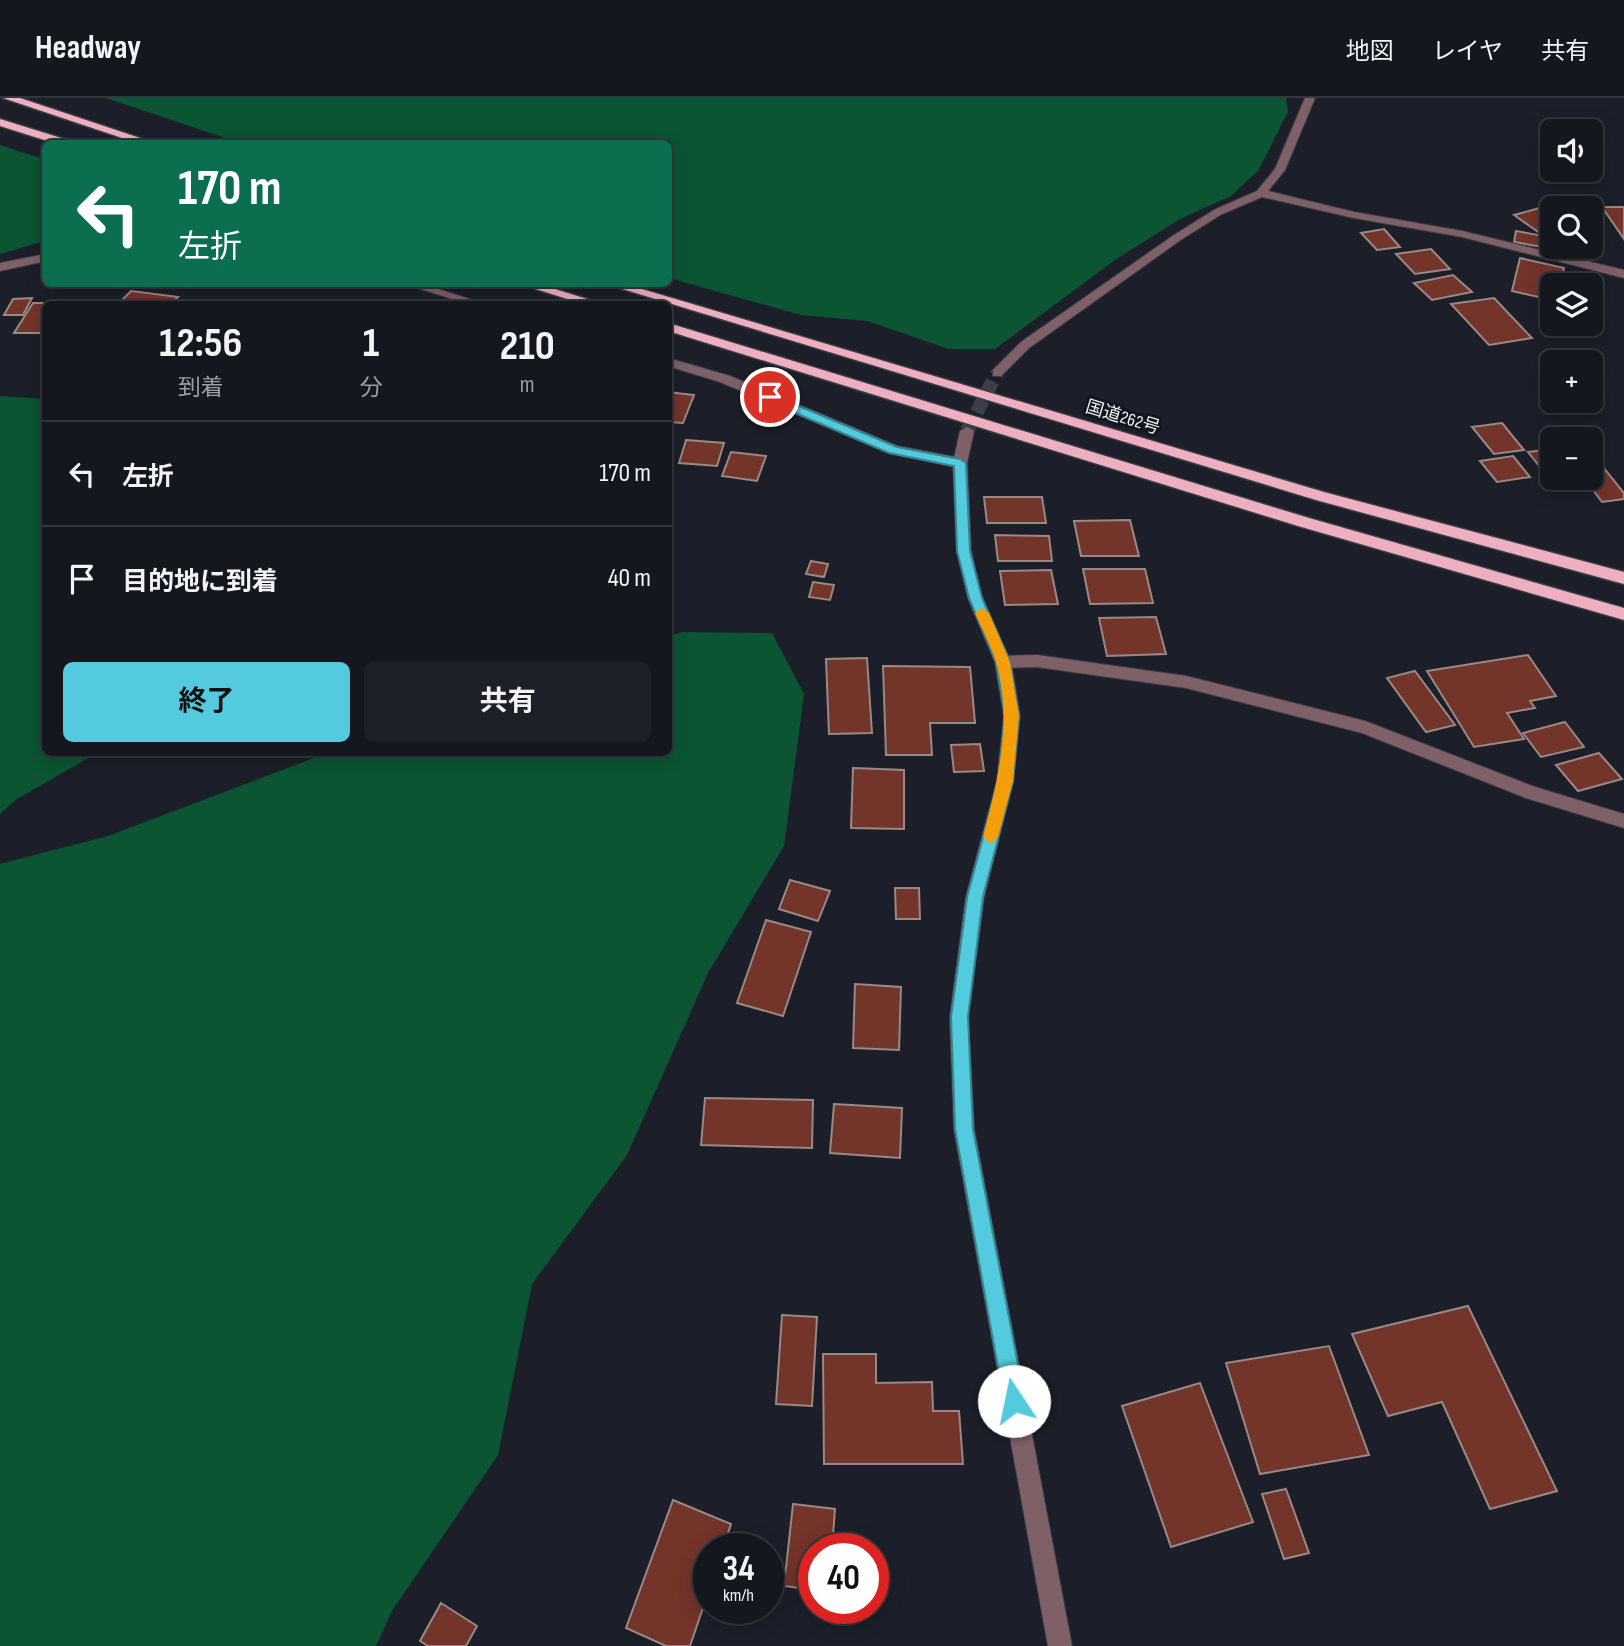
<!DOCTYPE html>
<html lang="ja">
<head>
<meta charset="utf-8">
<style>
	:root { --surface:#15171f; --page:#1e2028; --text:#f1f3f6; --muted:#9d9fa4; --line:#34363d; --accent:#54cade }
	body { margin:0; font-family:"Sofia Sans Condensed","Noto Sans JP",sans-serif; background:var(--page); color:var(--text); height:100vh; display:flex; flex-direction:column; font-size:26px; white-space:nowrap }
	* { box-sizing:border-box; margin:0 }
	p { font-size:23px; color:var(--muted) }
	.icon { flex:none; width:38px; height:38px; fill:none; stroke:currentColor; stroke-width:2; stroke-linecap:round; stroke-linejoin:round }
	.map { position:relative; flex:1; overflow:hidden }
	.drawer { position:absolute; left:42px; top:203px; width:630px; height:455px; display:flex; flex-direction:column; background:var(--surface); border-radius:10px; box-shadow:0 4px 18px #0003,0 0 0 2px var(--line) }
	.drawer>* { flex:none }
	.banner { position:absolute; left:42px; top:42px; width:630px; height:147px; border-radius:10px; box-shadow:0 4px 18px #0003,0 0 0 2px var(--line); background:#0b6e4f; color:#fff; overflow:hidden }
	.fabs { position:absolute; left:1540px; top:21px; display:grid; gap:14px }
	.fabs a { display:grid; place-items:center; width:63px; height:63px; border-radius:10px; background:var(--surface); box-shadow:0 4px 18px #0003,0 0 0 2px var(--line); font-size:35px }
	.speed { position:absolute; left:693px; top:1435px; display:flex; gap:14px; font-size:35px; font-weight:700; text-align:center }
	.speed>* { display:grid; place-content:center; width:91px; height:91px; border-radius:50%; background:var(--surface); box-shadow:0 4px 18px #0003,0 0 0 2px var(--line); line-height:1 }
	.speed small { font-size:18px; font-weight:400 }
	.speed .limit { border:10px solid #d22; background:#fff; color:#111 }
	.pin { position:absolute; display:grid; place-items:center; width:60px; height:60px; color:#fff; margin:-30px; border:4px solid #fff; border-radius:50%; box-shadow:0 2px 7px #0007 }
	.me { position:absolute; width:77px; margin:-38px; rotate:349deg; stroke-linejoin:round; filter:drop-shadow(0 0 5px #0008) }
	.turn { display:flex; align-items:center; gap:24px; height:147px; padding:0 21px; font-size:32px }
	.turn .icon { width:91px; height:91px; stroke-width:2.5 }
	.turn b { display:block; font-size:49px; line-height:60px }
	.eta { display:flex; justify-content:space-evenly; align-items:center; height:119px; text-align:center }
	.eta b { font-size:42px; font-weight:700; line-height:49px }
	.primary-button { display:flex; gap:14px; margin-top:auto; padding:14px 21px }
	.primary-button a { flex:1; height:80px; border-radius:10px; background:var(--accent); color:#111; font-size:28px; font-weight:700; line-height:80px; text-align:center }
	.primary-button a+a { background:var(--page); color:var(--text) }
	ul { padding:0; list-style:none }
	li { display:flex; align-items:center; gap:21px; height:105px; padding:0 21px; border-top:2px solid var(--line) }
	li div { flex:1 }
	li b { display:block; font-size:26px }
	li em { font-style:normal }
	header { display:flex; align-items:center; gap:42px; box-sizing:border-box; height:98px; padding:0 35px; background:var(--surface); border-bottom:2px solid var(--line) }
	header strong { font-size:33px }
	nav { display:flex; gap:38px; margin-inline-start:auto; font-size:24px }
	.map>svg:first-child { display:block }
</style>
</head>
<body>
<header>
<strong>Headway</strong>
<nav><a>地図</a><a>レイヤ</a><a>共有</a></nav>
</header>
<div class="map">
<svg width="1624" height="1548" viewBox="0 0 1624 1548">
	<rect width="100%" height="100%" fill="#1c1f29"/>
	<g fill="#0b5532">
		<path d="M106 0H1286L1288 14 1258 73 1231 98 1180 121 1115 162 995 251H949L867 223 801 217 669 180 668 46 240 45Z"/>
		<path d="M0 47 46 62 45 143 0 156Z"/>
		<path d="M0 298 45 301 46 654 97 655 17 701 0 716Z"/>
		<path d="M682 534 772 535 804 596 784 748 708 875 627 1057 532 1186 498 1357 392 1513 376 1548H0V766L108 738 327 655 668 654 669 538Z"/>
	</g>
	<g fill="#73342a" stroke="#988986" stroke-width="2">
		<path d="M1543 109 1552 115V132L1541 136 1514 117Z"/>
		<path d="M1602 109H1624V141Z"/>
		<path d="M1384 131 1400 149 1377 152 1361 135Z"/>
		<path d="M1516 133 1549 139 1548 150 1514 144Z"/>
		<path d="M1431 151 1450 171 1415 176 1396 156Z"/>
		<path d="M1520 160 1564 170 1560 187H1552V202L1512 193Z"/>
		<path d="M1453 177 1472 194 1432 202 1414 185Z"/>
		<path d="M131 193 178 199 171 206H118Z"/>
		<path d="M32 200 23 217H4L13 201Z"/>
		<path d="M1494 200 1532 240 1489 247 1451 206Z"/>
		<path d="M33 205H80L46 206V235H14Z"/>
		<path d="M668 294 694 297 683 325 668 324Z"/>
		<path d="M1502 325 1524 352 1494 356 1472 329Z"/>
		<path d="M686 342 724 345 717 368 679 365Z"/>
		<path d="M1552 351V380H1591V354L1624 395V401L1602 404 1584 380 1552 384 1528 354Z"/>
		<path d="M731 354 766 358 757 383 722 378Z"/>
		<path d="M1513 358 1530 379 1497 384 1480 363Z"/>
		<path d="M984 399H1042L1046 425H987Z"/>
		<path d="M1130 422 1139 458H1081L1074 423Z"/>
		<path d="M995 437 1049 438 1052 463H998Z"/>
		<path d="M811 463 828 466 824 479 806 476Z"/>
		<path d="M1083 471H1145L1153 505 1090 506Z"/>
		<path d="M1051 472 1058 506 1005 507 1000 473Z"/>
		<path d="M813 484 834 487 830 502 809 499Z"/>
		<path d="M1156 519 1166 556 1107 558 1099 520Z"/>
		<path d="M1528 557 1556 598 1530 603 1535 610 1507 615 1524 641 1474 649 1427 573Z"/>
		<path d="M867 560 872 635 829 636 826 561Z"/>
		<path d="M883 568 970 569 975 625H930L932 657H886Z"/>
		<path d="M1415 573 1455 627 1426 634 1387 580Z"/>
		<path d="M1565 624 1584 649 1541 659 1523 635Z"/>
		<path d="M980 646 984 673 954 674 951 647Z"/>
		<path d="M1599 655 1622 681 1578 693 1556 667Z"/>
		<path d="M853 670 904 672V731L851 730Z"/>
		<path d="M790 782 830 793 818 823 779 811Z"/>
		<path d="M895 790H919L920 821H896Z"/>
		<path d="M766 822 811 834 783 918 737 905Z"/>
		<path d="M855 886 901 889 899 952 853 950Z"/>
		<path d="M705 1000 813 1002 812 1050 701 1047Z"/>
		<path d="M834 1006 902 1010 900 1060 830 1055Z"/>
		<path d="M1468 1208 1557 1393 1490 1411 1442 1304 1388 1318 1352 1236Z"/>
		<path d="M782 1217 817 1219 812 1308 776 1306Z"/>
		<path d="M1329 1248 1369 1357 1260 1376 1226 1265Z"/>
		<path d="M823 1256H876V1285L932 1284 933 1313H959L963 1366H824Z"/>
		<path d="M1200 1285 1253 1424 1171 1449 1122 1308Z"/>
		<path d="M1286 1391 1309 1455 1284 1461 1262 1396Z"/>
		<path d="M673 1402 731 1426 723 1451H709V1492L690 1548H666L626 1530Z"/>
		<path d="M793 1406 835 1411 832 1451H814V1492L784 1488Z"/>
		<path d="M441 1505 477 1528 466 1548H428L420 1543Z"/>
	</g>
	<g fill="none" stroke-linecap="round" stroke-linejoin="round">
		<path stroke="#3c3f48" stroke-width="14" stroke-dasharray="14 7" stroke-linecap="butt" d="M967 333 997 275"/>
		<g stroke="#3a3d46" stroke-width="2">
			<g id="minor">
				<path d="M1305 0H1315L1285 72 1268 93 1354 114 1462 133 1624 172V180L1462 139 1354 120 1262 99 1222 116 1182 141 1029 250 1001 278H993V272L1021 244 1174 137 1214 112 1257 93 1275 71Z"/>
				<path d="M46 156V163L0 173V165Z"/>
				<path d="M405 186H422L485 206H468Z"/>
				<path d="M668 260 730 278 897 348 960 360 967 365 960 370 889 355 720 284 668 268Z"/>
				<path d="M1037 557 1186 578 1365 623 1535 689 1624 716V730L1526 700 1362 635 1186 590 1037 569 1003 570 995 564 1003 558Z"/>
			</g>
		</g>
		<g stroke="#3a3d46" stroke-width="2">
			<path id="tertiary" d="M967 329 974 333 967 365 971 453 982 500 1011 564 1020 618 1013 683 984 799 968 919 974 1031 1072 1548H1048L954 1031 950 919 966 799 997 683 1004 618 995 564 968 500 957 453 953 365 960 333Z"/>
		</g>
		<g stroke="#3a3d46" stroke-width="3">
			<g id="trunk">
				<path d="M3 0H20L158 46H140Z"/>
				<path d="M0 21 74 44 75 46H57L0 28Z"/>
				<path d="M520 186H539L603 206H583Z"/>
				<path d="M606 186H625L1324 394 1624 474V486L1316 402Z"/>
				<path d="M668 225 1309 420 1624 510V522L1298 428 668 233Z"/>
			</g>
		</g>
		<use href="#minor" fill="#7f6067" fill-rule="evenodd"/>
		<use href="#tertiary" fill="#7f6067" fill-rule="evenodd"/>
		<use href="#trunk" fill="#eeb0bf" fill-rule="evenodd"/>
	</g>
	<path fill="#54cade" stroke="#378390" stroke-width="2" d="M770 296 897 349 960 361 966 365 970 453 982 500 1010 564 1019 618 1013 683 983 799 968 919 973 1031 1025 1303 1022 1310 1014 1313 1007 1310 1004 1303 955 1031 951 919 967 799 998 683 1005 618 996 564 969 500 957 453 954 368 889 355 765 302 764 299Z"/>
	<path fill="#f59e0b" d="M982 510 989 515 1010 564 1019 618 1013 683 998 739 991 746 983 739C998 682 1013 622 996 564 991 547 982 531 975 515Z"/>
	<g text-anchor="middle" stroke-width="6" stroke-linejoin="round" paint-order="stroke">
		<g font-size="18" fill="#f0f2f9" stroke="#13161f">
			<text transform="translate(1123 319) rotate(17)" y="6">国道262号</text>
		</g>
	</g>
</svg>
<div class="fabs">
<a><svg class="icon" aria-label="sound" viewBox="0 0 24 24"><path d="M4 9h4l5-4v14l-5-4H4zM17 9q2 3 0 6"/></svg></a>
<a><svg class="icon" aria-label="search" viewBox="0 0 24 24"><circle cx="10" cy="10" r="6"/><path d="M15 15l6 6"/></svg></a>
<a><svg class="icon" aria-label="layers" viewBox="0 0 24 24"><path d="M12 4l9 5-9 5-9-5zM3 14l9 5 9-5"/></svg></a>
<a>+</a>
<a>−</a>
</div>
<div class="speed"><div>34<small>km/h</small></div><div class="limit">40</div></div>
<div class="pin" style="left:770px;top:299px;background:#d93025"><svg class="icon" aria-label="arrive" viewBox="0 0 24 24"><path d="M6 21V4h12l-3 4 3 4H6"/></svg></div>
<svg class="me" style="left:1014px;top:1303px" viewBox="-20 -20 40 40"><circle r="19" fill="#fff"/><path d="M0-13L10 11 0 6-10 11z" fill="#54cade"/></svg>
<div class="banner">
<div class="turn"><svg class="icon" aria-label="left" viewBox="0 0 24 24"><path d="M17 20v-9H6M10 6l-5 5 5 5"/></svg><div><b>170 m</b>左折</div></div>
</div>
<section class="drawer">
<div class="eta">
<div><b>12:56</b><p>到着</p></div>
<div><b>1</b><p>分</p></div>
<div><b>210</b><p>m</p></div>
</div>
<ul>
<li><svg class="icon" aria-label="left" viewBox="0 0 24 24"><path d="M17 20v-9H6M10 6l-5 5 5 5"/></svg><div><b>左折</b></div><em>170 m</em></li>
<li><svg class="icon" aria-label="arrive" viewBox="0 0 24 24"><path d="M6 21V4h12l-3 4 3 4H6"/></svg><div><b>目的地に到着</b></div><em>40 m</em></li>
</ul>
<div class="primary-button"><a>終了</a><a>共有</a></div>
</section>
</div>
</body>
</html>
